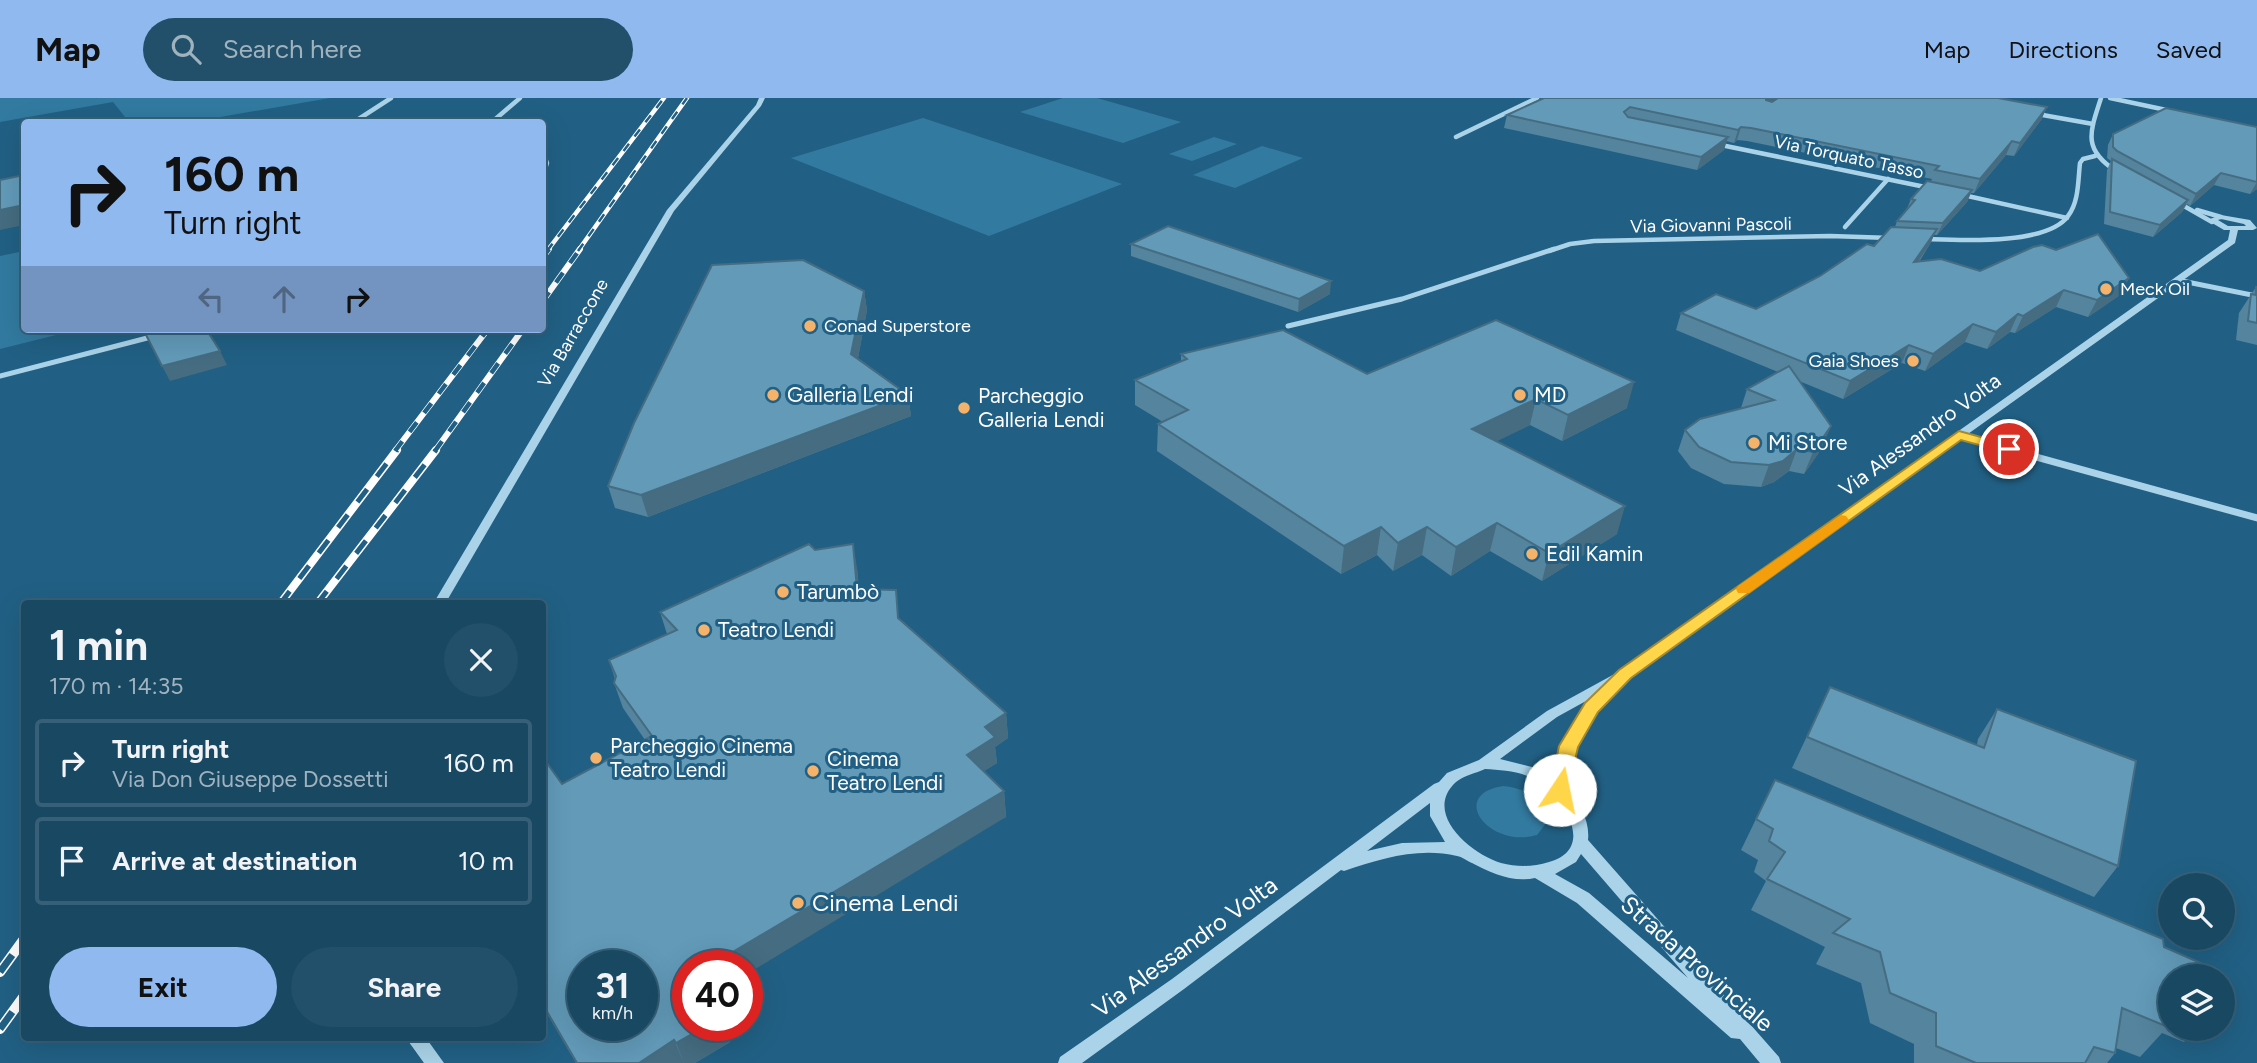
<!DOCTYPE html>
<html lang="en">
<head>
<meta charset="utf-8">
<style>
	:root { --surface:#194863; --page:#224f69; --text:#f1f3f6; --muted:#9fb2be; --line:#376078; --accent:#90b9f0 }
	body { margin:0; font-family:Figtree,sans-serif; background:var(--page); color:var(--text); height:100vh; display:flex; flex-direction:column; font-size:26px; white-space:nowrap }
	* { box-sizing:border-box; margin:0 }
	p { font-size:23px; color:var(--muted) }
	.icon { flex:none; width:38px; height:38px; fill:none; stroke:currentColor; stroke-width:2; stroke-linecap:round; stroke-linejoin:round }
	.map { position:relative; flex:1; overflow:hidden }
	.drawer { position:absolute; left:21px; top:502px; width:525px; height:441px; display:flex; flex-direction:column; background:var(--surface); border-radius:7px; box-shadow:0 7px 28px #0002,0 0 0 2px var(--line) }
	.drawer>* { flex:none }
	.guide { position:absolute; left:21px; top:21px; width:525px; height:214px; border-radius:7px; box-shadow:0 7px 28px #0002,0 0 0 2px var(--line); background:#90b9f0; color:#111; overflow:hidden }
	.controls { position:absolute; left:2158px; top:775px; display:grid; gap:14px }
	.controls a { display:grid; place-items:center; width:77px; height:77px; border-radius:50%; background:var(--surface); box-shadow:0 7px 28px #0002,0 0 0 2px var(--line); font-size:35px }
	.speed { position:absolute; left:567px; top:852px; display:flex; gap:14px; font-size:35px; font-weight:700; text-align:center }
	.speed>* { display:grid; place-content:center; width:91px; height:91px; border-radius:50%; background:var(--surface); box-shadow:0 7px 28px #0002,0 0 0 2px var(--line); line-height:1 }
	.speed small { font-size:18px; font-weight:400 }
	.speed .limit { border:10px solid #d22; background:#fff; color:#111 }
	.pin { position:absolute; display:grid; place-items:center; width:60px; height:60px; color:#fff; margin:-30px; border:4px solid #fff; border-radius:50%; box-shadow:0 2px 7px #0007 }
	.me { position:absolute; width:77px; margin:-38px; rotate:11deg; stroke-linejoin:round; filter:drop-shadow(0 0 5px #0008) }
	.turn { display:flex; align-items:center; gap:24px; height:147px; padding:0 28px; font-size:32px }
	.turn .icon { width:91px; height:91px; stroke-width:2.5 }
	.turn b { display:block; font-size:49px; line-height:60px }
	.lanes { display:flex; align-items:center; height:66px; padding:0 28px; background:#0003; justify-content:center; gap:35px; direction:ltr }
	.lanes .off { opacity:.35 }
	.round { display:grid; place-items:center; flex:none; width:74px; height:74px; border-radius:37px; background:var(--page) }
	.summary { display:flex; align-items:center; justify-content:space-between; height:119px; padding:0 28px }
	h1 { font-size:42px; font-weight:700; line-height:52px }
	.button { display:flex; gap:14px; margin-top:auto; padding:14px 28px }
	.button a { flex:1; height:80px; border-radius:42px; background:var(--accent); color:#111; font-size:28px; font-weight:700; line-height:80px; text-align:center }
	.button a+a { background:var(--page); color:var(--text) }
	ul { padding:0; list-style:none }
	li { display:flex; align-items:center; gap:21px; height:88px; margin:0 14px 10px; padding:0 14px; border:4px solid var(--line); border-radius:7px }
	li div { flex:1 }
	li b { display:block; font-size:26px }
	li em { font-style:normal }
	header { display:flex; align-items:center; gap:42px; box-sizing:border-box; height:98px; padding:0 35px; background:var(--accent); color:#111 }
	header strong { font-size:33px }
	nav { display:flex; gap:38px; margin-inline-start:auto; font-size:24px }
	.search { width:490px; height:63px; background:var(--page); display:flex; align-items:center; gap:18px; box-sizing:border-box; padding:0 24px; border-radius:38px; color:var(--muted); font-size:26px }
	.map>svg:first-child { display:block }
</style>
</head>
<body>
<header>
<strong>Map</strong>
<div class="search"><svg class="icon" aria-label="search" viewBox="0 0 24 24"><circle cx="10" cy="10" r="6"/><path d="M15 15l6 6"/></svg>Search here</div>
<nav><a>Map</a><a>Directions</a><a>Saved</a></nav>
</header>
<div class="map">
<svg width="2257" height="965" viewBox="0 0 2257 965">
	<rect width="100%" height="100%" fill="#216084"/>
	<g fill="#327aa0">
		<path d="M0 0H330L192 24H129L113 4 0 24Z"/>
		<path d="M1063 0H1097L1181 24 1123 45 1020 14Z"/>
		<path d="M923 20 1122 86 989 138 791 60Z"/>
		<path d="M1214 39 1237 46 1192 63 1169 56Z"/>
		<path d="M1262 48 1303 60 1235 90 1193 77Z"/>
		<path d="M24 153V231H80L0 251V158Z"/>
		<path d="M1503 688C1524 690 1546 700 1547 724L1537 737C1490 751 1447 697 1503 688Z"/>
	</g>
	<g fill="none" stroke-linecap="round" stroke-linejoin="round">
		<g stroke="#aad3e9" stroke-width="4.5">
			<path d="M2101 0C2090 34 2082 51 2116 73"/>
			<path d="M2110 0 2171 13"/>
			<path d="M2037 16 2093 26"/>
			<path d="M354 24 391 0"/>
			<path d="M492 24 520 0"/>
			<path d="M1456 39 1537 0"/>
			<path d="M1716 46 1930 90"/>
			<path d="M542 52 547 65 542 80"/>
			<path d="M1963 97 2067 120"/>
			<path d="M2177 104 2212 124"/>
			<path d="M2197 112 2221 119"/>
			<path d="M1845 129 1888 81"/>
			<path d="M1924 141C1957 142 2047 148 2068 118 2079 104 2078 82 2080 65L2083 61 2095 58"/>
			<path d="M1549 153 1570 146 1594 143 1830 138 1891 140"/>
		</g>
		<g stroke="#aad3e9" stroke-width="5">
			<path d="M2177 182 2257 198"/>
			<path d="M1288 228 1402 201 1554 151"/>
			<path d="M0 278 155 238"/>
			<path d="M1959 337 2018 353"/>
		</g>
		<path stroke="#aad3e9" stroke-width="7" d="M2011 352 2257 420"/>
		<g fill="#aad3e9" fill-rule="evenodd">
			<path d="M759 0H765L761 8 674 113 445 506H433L667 112 756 7Z"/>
			<path d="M2221 117 2250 122 2257 130 2253 132H2238L2235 145 1621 584 1620 589 1597 613 1576 648 1567 692C1580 705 1590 723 1588 742L1779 959 1781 965H1760L1740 941 1731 940 1577 805 1535 780C1513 785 1491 775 1472 765 1467 763 1463 759 1457 758 1418 749 1380 761 1344 773L1341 772 1184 891 1082 965H1058L1060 959 1172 881 1434 686 1439 684 1447 675 1479 662 1547 613 1620 573 2228 142 2230 132H2224L2207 122ZM2221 121 2244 126 2246 128H2228L2218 122ZM1595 598 1587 607 1562 648 1555 681 1536 670 1500 661 1557 619ZM1485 671C1501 672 1518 673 1532 680 1561 695 1599 750 1549 764 1533 769 1517 769 1501 765 1471 756 1422 715 1456 684 1463 678 1476 675 1485 671ZM1430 705V718L1445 744 1402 745 1367 753ZM1581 756 1688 880 1589 795 1555 776 1576 764Z"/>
			<path d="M406 940H426L444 965H424Z"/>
		</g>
		<g stroke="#fff" stroke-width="4.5">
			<g id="rail-far3">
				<path d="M547 153 664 0"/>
				<path d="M578 153 687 0"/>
			</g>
		</g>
		<g stroke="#fff" stroke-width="6">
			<g id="rail-far2">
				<path d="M542 160 549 151"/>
				<path d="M542 204 580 151"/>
				<path d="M395 353 488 231"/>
				<path d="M435 353 523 231"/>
			</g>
		</g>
		<g stroke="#fff" stroke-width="8">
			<g id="rail-far1">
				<path d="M280 506 397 352"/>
				<path d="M317 506 436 352"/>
			</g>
		</g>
		<g stroke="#fff" stroke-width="10">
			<g id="rail">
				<path d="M0 874 24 841"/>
				<path d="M0 931 24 898"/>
			</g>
		</g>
		<use href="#rail-far3" stroke="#216084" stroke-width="2.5" stroke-dasharray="9" stroke-linecap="butt"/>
		<use href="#rail-far2" stroke="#216084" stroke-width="4.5" stroke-dasharray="12" stroke-linecap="butt"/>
		<use href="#rail-far1" stroke="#216084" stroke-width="5" stroke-dasharray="16" stroke-linecap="butt"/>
		<use href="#rail" stroke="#216084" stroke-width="7" stroke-dasharray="21" stroke-linecap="butt"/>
	</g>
	<g fill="#54849e">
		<path d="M1544 0 2047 9 2041 22 2014 58 2006 57 1974 95H1971L1967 104 1937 137H1934L1930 146 1919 164 1980 173 2129 180 2120 197 2088 219 2056 209 2015 235 2010 234 1987 251 1965 244 1925 273 1902 265 1843 301 1799 283 1822 350 1804 376 1789 373 1774 384 1761 389 1724 386 1691 370 1678 353 1685 332 1741 310 1747 291 1778 274 1676 232 1681 215 1756 211 1820 178 1874 148 1895 129 1897 123 1906 113 1911 101 1931 83 1932 81 1747 43 1737 42 1734 45 1726 43 1724 52 1697 72 1504 30 1507 17Z"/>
		<path d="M2257 29V91L2250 96 2214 87 2190 108 2187 106 2182 114 2153 139 2104 126 2107 72 2111 63 2107 60 2108 47 2113 36Z"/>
		<path d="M1131 146 1330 196 1298 214 1131 158Z"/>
		<path d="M2256 189H2257V247L2236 242 2239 215Z"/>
		<path d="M864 193 867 212 858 260 908 297 911 318 648 419 615 410 608 388Z"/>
		<path d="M1181 256 1367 276 1627 310 1562 343 1530 327 1496 343 1617 436 1542 483 1490 453 1451 478 1422 457 1393 473 1377 457 1341 476 1157 353 1158 326 1163 324 1135 307V282L1181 264Z"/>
		<path d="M815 452 857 470 859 491 900 521 1006 615 1008 640 995 649 997 665 984 673 1004 693 1006 719 688 868 730 944 695 965H576L542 907V658L562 686 645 642 623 610 614 585 615 581 609 562 667 536 660 514Z"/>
		<path d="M1830 589 1977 647 1978 641 1997 611 2118 768 2094 799 1792 670Z"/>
		<path d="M1756 721 2170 878V931H2196L2184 944 2162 935 2140 959 2116 950 2115 955 2107 965H1914V946L1870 925 1861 885 1816 866 1825 849 1751 812 1766 783 1754 774 1758 762 1741 752Z"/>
	</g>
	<g fill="#456c81">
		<path d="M1766 0H1777L1763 8Z"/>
		<path d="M2047 9 2041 22 2014 58 2020 45Z"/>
		<path d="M1741 29 1737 42 1734 45 1738 32Z"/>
		<path d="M1728 39 1724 52 1697 72 1701 59Z"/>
		<path d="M2012 43 2006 57 1974 95 1980 81Z"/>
		<path d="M2221 75 2214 87 2190 108 2196 96Z"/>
		<path d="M2257 84V91L2250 96Z"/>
		<path d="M1972 92 1967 104 1937 137 1943 125Z"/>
		<path d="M2188 102 2182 114 2153 139 2160 127Z"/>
		<path d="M24 107V127L0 132V112Z"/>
		<path d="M1937 131 1930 146 1907 180 1914 164Z"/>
		<path d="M2129 180 2120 197 2088 219 2097 202Z"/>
		<path d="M1331 183 1330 196 1298 214 1299 201Z"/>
		<path d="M2064 192 2056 209 2015 235 2023 218Z"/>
		<path d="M864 193 867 212 855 276 851 256Z"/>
		<path d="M2018 216 2010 234 1987 251 1996 234Z"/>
		<path d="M1973 226 1965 244 1925 273 1933 256Z"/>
		<path d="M1909 247 1902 265 1843 301 1850 283Z"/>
		<path d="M220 253 227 267 170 283 162 268Z"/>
		<path d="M1634 284 1627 310 1562 343 1568 317Z"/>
		<path d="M908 297 911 318 648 419 641 397Z"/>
		<path d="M1536 301 1530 327 1467 358 1472 331Z"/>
		<path d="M1831 328 1822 350 1804 376 1813 354Z"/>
		<path d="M1797 351 1789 373 1774 384 1761 389 1769 367Z"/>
		<path d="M1625 408 1617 436 1542 483 1549 455Z"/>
		<path d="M1497 425 1490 453 1451 478 1456 449Z"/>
		<path d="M1381 429 1377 457 1341 476 1344 448Z"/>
		<path d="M1427 429 1422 457 1393 473 1398 445Z"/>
		<path d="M853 446 857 470 861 515 857 491Z"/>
		<path d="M1006 615 1008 640 995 649 997 665 970 682 967 657 985 629Z"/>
		<path d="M1004 693 1006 719 747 876V868H709Z"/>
		<path d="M706 928H723L730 944 695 965H684L676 945Z"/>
		<path d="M674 942 684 965H639Z"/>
	</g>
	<g fill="#629ab8" stroke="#456c81" stroke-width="2" fill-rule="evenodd">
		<path d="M1544 0H1766V2L1772 4 1778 0H1998L2047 9 2020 45 2012 43 1980 81 1935 72 1939 68 1751 30 1741 29 1738 32 1630 9 1624 14 1628 19 1728 39 1701 59 1507 17Z"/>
		<path d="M2166 10 2257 29V84L2221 75 2196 96 2117 53 2113 49V36Z"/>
		<path d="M303 21 306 24H296Z"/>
		<path d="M2112 61 2188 102 2160 127 2110 114Z"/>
		<path d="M24 77V107L0 112V82Z"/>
		<path d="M1927 83 1972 92 1943 125 1897 123 1915 102 1911 101Z"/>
		<path d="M1168 128 1331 183 1299 201 1131 146Z"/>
		<path d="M1891 129 1937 131 1914 164 1941 161 1980 173 2033 149 2042 147 2056 152 2098 136 2129 180 2097 202 2064 192 2023 218 2018 216 1996 234 1973 226 1933 256 1909 247 1850 283 1681 215 1716 196 1756 211 1820 178 1867 146 1874 148Z"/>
		<path d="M803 162 864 193 851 256 908 297 641 397 608 388 634 325 712 167Z"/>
		<path d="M2256 189H2257V225L2248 223 2251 196 2256 197Z"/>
		<path d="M1496 222 1634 284 1568 317 1536 301 1472 331 1625 408 1549 455 1497 425 1456 449 1427 429 1398 445 1381 429 1344 448 1158 326 1188 312 1135 282 1187 261 1181 256 1283 232 1367 276Z"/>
		<path d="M143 231H206L220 253 162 268Z"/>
		<path d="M1789 268 1831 328 1813 354 1797 351 1783 363 1769 367 1731 364 1699 349 1685 332 1700 321 1774 302 1747 291Z"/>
		<path d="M809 446 815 452 853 446 857 491 896 492 898 520 1006 615 985 629 995 639 967 657 1004 693 709 868H688V928H706L676 945 674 942 639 965H577L542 905V658L562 686 652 638 614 585 616 578 609 562 677 532 660 514ZM583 868H642V928H583Z"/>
		<path d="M1830 589 1984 650 1997 611 2136 663 2118 768 1807 639Z"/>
		<path d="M1775 682 2163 841 2164 849 2212 870V878H2170V896L2168 895V929L2122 910 2115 955 2094 949 2085 965H1976L1936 948V915L1890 895 1880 854 1833 835 1850 821 1767 781 1785 754 1769 743 1773 731 1756 721Z"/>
	</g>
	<path fill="#ffd54a" stroke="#a68a30" stroke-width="2" d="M1959 333 2014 348 2016 351 2009 355 1961 342 1631 580 1598 614 1578 649 1567 697 1560 699 1553 697 1550 692 1559 648 1585 605 1619 572Z"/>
	<path fill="#f59e0b" d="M1841 417 1846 418 1849 422 1846 425 1749 495H1738L1736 491 1738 488Z"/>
	<g fill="#f5b26b" stroke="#216084" stroke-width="2.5">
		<circle cx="2106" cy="191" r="7"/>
		<circle cx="810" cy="228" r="7"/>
		<circle cx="1913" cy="263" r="7"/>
		<circle cx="773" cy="297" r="7"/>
		<circle cx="1520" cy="297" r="7"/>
		<circle cx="964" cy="310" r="7"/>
		<circle cx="1754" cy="345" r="7"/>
		<circle cx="1532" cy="456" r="7"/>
		<circle cx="783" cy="494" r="7"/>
		<circle cx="704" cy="532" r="7"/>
		<circle cx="596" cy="660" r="7"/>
		<circle cx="813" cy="673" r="7"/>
		<circle cx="798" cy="805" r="7"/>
	</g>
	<g text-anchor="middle" stroke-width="6" stroke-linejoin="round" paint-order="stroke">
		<g font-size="18" fill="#fff" stroke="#216084">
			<text transform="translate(1849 59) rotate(12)" y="6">Via Torquato Tasso</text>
			<text transform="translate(1711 127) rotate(-1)" y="6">Via Giovanni Pascoli</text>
			<text transform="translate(573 235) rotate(-60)" y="6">Via Barraccone</text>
		</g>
		<g font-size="18" fill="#fff" stroke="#216084" text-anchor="start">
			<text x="2120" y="197">Meck Oil</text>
			<text x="824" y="234">Conad Superstore</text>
			<text x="1899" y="269" text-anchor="end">Gaia Shoes</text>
		</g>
		<g font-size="21" fill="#fff" stroke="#216084" text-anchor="start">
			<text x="787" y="304">Galleria Lendi</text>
			<text x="1534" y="304">MD</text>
			<text x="978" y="305">Parcheggio<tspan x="978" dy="24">Galleria Lendi</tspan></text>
			<text x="1768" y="352">Mi Store</text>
			<text x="1546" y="463">Edil Kamin</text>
			<text x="797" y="501">Tarumbò</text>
			<text x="718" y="539">Teatro Lendi</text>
			<text x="610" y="655">Parcheggio Cinema<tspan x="610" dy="24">Teatro Lendi</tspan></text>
			<text x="827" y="668">Cinema<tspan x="827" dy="24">Teatro Lendi</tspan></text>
		</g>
		<g font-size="21" fill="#fff" stroke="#216084">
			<text transform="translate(1920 337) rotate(-36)" y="7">Via Alessandro Volta</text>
		</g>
		<g font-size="24" fill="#fff" stroke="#216084" text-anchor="start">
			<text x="812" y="813">Cinema Lendi</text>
		</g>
		<g font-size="24" fill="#fff" stroke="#216084">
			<text transform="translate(1185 849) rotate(-36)" y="8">Via Alessandro Volta</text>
			<text transform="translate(1697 866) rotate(41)" y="8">Strada Provinciale</text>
		</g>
	</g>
</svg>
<div class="controls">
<a><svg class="icon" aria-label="search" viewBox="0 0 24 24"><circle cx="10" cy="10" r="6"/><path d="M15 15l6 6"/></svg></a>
<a><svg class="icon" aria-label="layers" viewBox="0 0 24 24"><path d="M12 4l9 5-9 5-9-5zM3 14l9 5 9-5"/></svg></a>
</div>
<div class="speed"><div>31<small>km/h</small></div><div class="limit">40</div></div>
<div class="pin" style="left:2009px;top:351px;background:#d93025"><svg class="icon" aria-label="arrive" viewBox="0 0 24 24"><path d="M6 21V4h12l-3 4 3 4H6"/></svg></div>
<svg class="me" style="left:1560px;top:692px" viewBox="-20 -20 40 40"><circle r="19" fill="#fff"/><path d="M0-13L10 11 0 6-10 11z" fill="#ffd54a"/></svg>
<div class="guide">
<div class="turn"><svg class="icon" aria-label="right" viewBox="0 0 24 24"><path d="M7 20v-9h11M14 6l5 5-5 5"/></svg><div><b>160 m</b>Turn right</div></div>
<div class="lanes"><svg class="icon off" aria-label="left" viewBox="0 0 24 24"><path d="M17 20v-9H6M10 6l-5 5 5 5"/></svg><svg class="icon off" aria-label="ahead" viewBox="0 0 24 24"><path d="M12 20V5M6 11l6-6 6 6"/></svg><svg class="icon" aria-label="right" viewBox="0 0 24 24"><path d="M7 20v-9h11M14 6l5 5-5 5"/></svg></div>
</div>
<section class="drawer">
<div class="summary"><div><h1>1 min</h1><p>170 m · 14:35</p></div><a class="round"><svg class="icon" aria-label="close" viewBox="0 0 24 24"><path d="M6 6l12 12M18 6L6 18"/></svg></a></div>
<ul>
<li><svg class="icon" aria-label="right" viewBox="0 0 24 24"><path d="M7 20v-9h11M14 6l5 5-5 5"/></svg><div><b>Turn right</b><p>Via Don Giuseppe Dossetti</p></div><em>160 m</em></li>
<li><svg class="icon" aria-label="arrive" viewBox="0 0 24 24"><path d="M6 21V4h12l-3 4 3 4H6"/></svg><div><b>Arrive at destination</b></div><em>10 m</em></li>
</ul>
<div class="button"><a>Exit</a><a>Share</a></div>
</section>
</div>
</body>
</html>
